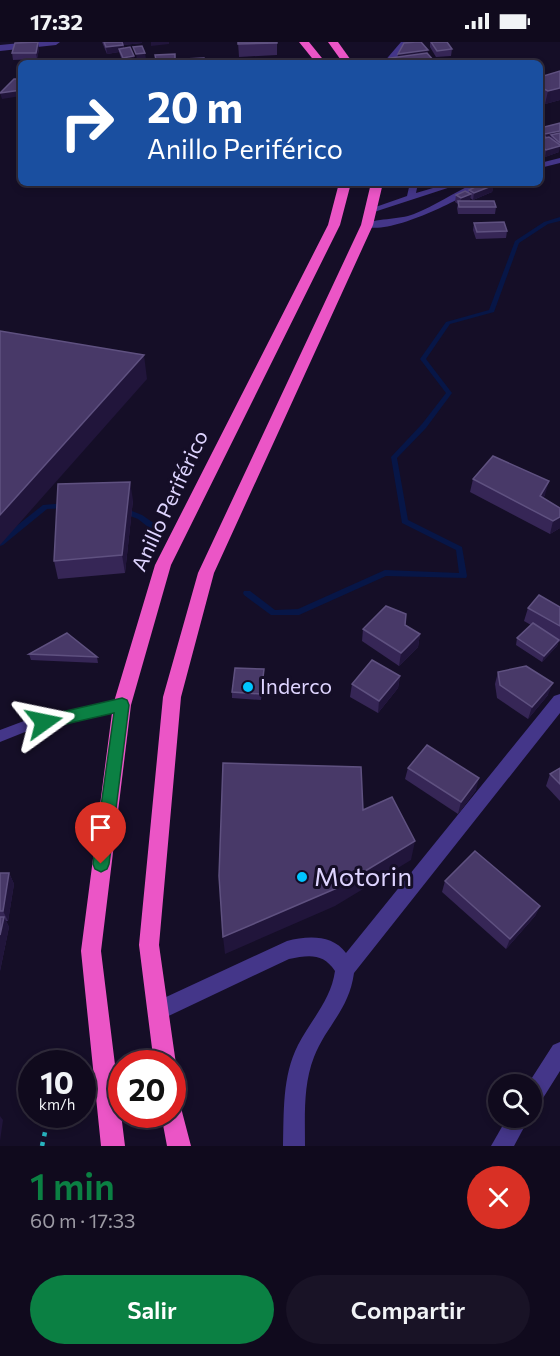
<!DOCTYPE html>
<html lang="es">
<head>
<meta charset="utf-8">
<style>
	:root { --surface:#100a1d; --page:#191326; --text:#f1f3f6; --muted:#9c9aa4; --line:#302b3b; --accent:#0b8043 }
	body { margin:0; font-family:Commissioner,sans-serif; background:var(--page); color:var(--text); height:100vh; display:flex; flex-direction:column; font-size:22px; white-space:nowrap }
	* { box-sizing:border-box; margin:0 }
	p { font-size:20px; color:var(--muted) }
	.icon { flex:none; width:33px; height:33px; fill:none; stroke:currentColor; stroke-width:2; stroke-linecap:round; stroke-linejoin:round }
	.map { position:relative; height:1104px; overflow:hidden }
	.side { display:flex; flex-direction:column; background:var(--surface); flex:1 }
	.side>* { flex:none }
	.top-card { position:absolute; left:18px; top:18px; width:525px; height:126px; border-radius:9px; box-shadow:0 3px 9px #0003,0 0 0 2px var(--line); background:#1a4fa0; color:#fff; overflow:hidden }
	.tools { position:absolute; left:488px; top:1032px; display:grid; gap:12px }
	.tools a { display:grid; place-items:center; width:54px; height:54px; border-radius:50%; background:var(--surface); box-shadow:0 3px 9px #0003,0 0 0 2px var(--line); font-size:30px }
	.speed { position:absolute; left:18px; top:1008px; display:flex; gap:12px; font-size:30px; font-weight:700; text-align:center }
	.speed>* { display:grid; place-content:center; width:78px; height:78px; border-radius:50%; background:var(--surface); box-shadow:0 3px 9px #0003,0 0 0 2px var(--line); line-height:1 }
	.speed small { font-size:15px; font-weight:400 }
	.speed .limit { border:9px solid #d22; background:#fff; color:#111 }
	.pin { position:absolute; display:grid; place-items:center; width:51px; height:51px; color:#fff; margin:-62px -26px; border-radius:50% 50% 50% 0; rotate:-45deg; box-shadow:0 0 6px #0007 }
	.pin .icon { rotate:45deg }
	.me { position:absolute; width:66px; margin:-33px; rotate:78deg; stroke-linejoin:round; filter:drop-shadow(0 0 4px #0008) }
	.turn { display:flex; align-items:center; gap:21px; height:126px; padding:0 30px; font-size:27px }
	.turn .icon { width:78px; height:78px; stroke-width:2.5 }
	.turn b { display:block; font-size:42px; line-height:51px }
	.round { display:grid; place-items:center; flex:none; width:63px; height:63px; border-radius:32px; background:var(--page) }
	.summary { display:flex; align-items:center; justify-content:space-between; height:102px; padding:0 30px }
	h1 { font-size:36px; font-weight:600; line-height:45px; color:var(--accent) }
	.cta { display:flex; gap:12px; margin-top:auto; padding:12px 30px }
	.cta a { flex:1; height:69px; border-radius:36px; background:var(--accent); color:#fff; font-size:24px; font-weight:600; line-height:69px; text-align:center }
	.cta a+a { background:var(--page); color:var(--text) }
	.status { display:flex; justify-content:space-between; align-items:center; height:42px; padding:0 30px; background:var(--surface); direction:ltr }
	.status svg { height:16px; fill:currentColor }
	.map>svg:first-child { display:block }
</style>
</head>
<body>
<div class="status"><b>17:32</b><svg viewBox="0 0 49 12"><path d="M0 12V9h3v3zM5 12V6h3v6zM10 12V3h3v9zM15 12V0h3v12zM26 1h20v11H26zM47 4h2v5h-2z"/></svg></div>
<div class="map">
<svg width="560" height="1104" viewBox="0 0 560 1104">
	<rect width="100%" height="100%" fill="#150e27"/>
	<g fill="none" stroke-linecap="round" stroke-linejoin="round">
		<g fill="#071647" fill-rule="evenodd">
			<path d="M560 175V179L548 182 519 201 494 270 450 282 426 317 452 351 426 386 397 416 408 478 462 505 467 534 466 536 386 534 299 573H271L244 553 243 551 244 549H250L275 568 298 567 385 528 459 531 456 508 402 481 391 415 422 382 446 351 420 317 446 280 489 268 515 199 544 180Z"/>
			<path d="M66 461 68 462 70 464 68 466 47 467 3 503 0 504V497L43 463Z"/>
			<path d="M122 465 142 473 158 484 159 486 158 488H152L138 477 120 470 118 468Z"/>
		</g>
		<path stroke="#28b4bf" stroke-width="4.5" stroke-dasharray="4 6" stroke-linecap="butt" d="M42 1104 49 1072"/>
		<g fill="#443689" fill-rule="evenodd">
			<path d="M560 116V121L540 126V121Z"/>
			<path d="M410 141H418L416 151 450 141H463L374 170 367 168 407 154Z"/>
			<path d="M474 141H484C466 156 383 197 363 183 374 176 399 178 414 172 434 164 454 151 474 141Z"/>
			<path d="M122 658 127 659 128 663 127 667 25 690 0 700V688L24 679Z"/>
		</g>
		<g fill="#443689" fill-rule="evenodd">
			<path d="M31 0H60L56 3 0 9V3Z"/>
			<path d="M401 0H410L393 21H383Z"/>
			<path d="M560 652V671L354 931C349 968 326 984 314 1015 303 1043 305 1074 305 1104H283C284 1071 282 1034 298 1003 311 978 331 958 335 929 323 911 309 913 289 917L158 979 151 976 148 969 151 962 287 899C307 894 332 892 346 911L554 654Z"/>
			<path d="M560 1000V1029L538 1064 531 1067V1042H528L553 1003Z"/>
			<path d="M507 1076H529L514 1104H491Z"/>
		</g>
		<g fill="#eb55c6" fill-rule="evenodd">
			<path d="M299 0H309L326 21H316Z"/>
			<path d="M328 0H338L353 21H343Z"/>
			<path d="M339 141H351L340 183 171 523 131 663 101 909 125 1104H101L81 909 113 663 155 523 328 183Z"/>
			<path d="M371 141H383L373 183 214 531 181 655 159 903 176 1022 172 1030V1022H154L139 903 163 655 198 531 361 183Z"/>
			<path d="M172 1059 180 1062 191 1104H167L161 1072H172Z"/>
		</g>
	</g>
	<g fill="#362656">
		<path d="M102 0H141L142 1 123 3 124 6 135 21H123L119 10 107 12Z"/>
		<path d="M238 0H277V13L239 15Z"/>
		<path d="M430 0H447L452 7 451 14 436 15 430 5Z"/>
		<path d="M39 7 37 17 13 18 12 11Z"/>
		<path d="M175 12 176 21H156L155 13Z"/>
		<path d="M560 29V58L545 62 540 59V35Z"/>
		<path d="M560 81 559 110 545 115 540 111V86Z"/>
		<path d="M428 141H451V144H429Z"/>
		<path d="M494 143 492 150 473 158 470 156V159L496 165 495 172H458L457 166 458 162 455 160 456 153 469 151V148Z"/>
		<path d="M474 181 507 189 506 196 476 197 473 188Z"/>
		<path d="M473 437 545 453 543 456 560 466V486L550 492 470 450Z"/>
		<path d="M133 458 125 531 58 537 54 519Z"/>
		<path d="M560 565V600L559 599 557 604 542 620 516 603 517 596 531 583 524 579 528 566Z"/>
		<path d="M405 583 420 592 418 605 399 624 362 599 363 587Z"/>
		<path d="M29 612 97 615 98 621 31 618Z"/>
		<path d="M498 630 548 653 528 677 497 656 495 642Z"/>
		<path d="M264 634 261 658 232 656V650Z"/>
		<path d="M400 634 398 646 378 671 350 655 352 642Z"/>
		<path d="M408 726 476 748 458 772 405 737Z"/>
		<path d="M560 726V759L546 744 550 732Z"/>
		<path d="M0 831H9L14 842 8 879H6L9 885 0 929Z"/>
		<path d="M445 839 540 864 535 874 506 907 442 850Z"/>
	</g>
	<g fill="#21153b">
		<path d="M38 0 39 7 37 17 36 11Z"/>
		<path d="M122 0H141L142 1 123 3Z"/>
		<path d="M151 0H169V2L151 4Z"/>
		<path d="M123 3 124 10 119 7V10L107 12 106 5Z"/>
		<path d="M428 8 427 15 397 19 398 12Z"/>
		<path d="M145 11 146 17 137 19 136 12Z"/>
		<path d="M134 14 135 21H123V16Z"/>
		<path d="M560 46V58L545 62 548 49Z"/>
		<path d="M21 48V54L2 57 0 51Z"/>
		<path d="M560 89V95L551 93 550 97 540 102V95L545 94V92Z"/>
		<path d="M560 104 559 110 545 115 546 108Z"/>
		<path d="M494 143 492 150 473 158 474 151Z"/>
		<path d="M471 152 470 159 460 163 461 156Z"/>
		<path d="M144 313 147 337 0 503V473Z"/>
		<path d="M549 439 545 453 537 467 540 454Z"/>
		<path d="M130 440 133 458 125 531 122 513Z"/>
		<path d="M560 475V486L550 492 553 479Z"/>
		<path d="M420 592 418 605 399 624 401 611Z"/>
		<path d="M559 598 557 604 542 620 544 614Z"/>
		<path d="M264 627V634L261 658V652Z"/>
		<path d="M400 634 398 646 378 671 379 659Z"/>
		<path d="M553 641 548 653 528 677 532 665Z"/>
		<path d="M479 736 476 748 458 772 461 760Z"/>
		<path d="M415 799 411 818 335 864 225 912 223 895Z"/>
		<path d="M9 831 14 842 8 879 3 869Z"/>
		<path d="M540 864 535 874 506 907 510 897Z"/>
		<path d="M4 875 9 885 0 929V893Z"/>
		<path d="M0 1074 3 1078 0 1099Z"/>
	</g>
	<g fill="#483968" stroke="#5f5180" stroke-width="1.5">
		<path d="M38 0 36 11H12L15 1Z"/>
		<path d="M104 0H122L123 3 106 5Z"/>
		<path d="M238 0H277V1L238 2Z"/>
		<path d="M416 0H421L428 8 398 12 404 1Z"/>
		<path d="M431 0H447L452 7 437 9Z"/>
		<path d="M142 4 145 11 136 12 133 5Z"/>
		<path d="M130 5 134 14 123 16 119 7Z"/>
		<path d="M427 11 435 20 394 21 390 16Z"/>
		<path d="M175 12V17L156 18 155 13Z"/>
		<path d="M204 16 205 21H178V20H186L185 17Z"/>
		<path d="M478 17 481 21H452Z"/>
		<path d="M108 19V21H90V20Z"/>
		<path d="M560 29V46L548 49 540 45V35Z"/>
		<path d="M14 37H21V48L0 51Z"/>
		<path d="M560 81V89L545 92 540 87V86Z"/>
		<path d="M540 90 545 94 540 95Z"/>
		<path d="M560 91V101L551 93Z"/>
		<path d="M549 95 560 103V104L546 108 540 103V97Z"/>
		<path d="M483 141H491L494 143 474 151 469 148Z"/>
		<path d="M465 149 471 152 461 156 456 153Z"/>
		<path d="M458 159H494L496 165H459Z"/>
		<path d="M504 180 507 189 477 190 474 181Z"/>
		<path d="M0 289 144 313 0 473Z"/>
		<path d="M493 414 549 439 540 454 560 466V475L553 479 473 437Z"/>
		<path d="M130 440 122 513 54 519 58 442Z"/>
		<path d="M539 553 560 565V584L528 566Z"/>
		<path d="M386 564 406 572 405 583 420 592 401 611 363 587Z"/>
		<path d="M533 581 559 598 544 614 517 596Z"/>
		<path d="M67 591 97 615 29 612Z"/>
		<path d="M372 618 400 634 379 659 352 642Z"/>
		<path d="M526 624 553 641 532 665 500 643 498 630Z"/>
		<path d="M235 626 264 627 261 652 232 650Z"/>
		<path d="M427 703 479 736 461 760 408 726Z"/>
		<path d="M223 721 361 725 363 768 392 755 415 799 337 846 223 895 219 834Z"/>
		<path d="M560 726V742L550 732Z"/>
		<path d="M475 809 540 864 510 897 445 839Z"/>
		<path d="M0 831H9L3 869H0Z"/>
		<path d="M0 875H4L0 893Z"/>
	</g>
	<path fill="#0b8043" stroke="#07532c" stroke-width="1.5" d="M122 656 127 658 129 663 109 822 107 827 101 830 95 827 93 822 114 671 44 687 38 685 36 680 38 676 44 674Z"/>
	<g fill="#00c5ff" stroke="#150e27" stroke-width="2">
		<circle cx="248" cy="645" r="6"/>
		<circle cx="302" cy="835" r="6"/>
	</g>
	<g text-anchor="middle" stroke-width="6" stroke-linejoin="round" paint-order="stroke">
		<g font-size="21" fill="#ded4ff" stroke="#150e27">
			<text transform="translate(170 459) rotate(-65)" y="7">Anillo Periférico</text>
		</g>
		<g font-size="21" fill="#ded4ff" stroke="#150e27" text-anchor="start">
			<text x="260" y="652">Inderco</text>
		</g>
		<g font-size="26" fill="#ded4ff" stroke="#150e27" text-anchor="start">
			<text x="314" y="844">Motorin</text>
		</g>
	</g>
</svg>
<div class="tools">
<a><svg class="icon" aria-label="search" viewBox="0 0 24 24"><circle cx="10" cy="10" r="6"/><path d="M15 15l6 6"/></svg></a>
</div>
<div class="speed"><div>10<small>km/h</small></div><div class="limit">20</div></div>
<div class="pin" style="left:101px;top:822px;background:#d93025"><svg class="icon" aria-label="arrive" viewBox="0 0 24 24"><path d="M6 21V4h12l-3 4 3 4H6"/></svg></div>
<svg class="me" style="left:44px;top:680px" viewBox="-20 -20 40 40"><path d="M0-17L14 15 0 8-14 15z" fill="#0b8043" stroke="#fff" stroke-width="4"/></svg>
<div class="top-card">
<div class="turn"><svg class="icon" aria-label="right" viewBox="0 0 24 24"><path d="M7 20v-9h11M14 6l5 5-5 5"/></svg><div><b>20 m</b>Anillo Periférico</div></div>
</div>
</div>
<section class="side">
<div class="summary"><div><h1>1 min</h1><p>60 m · 17:33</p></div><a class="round" style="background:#d93025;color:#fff"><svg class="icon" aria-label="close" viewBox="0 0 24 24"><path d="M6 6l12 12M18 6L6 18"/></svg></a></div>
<div class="cta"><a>Salir</a><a>Compartir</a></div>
</section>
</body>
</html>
